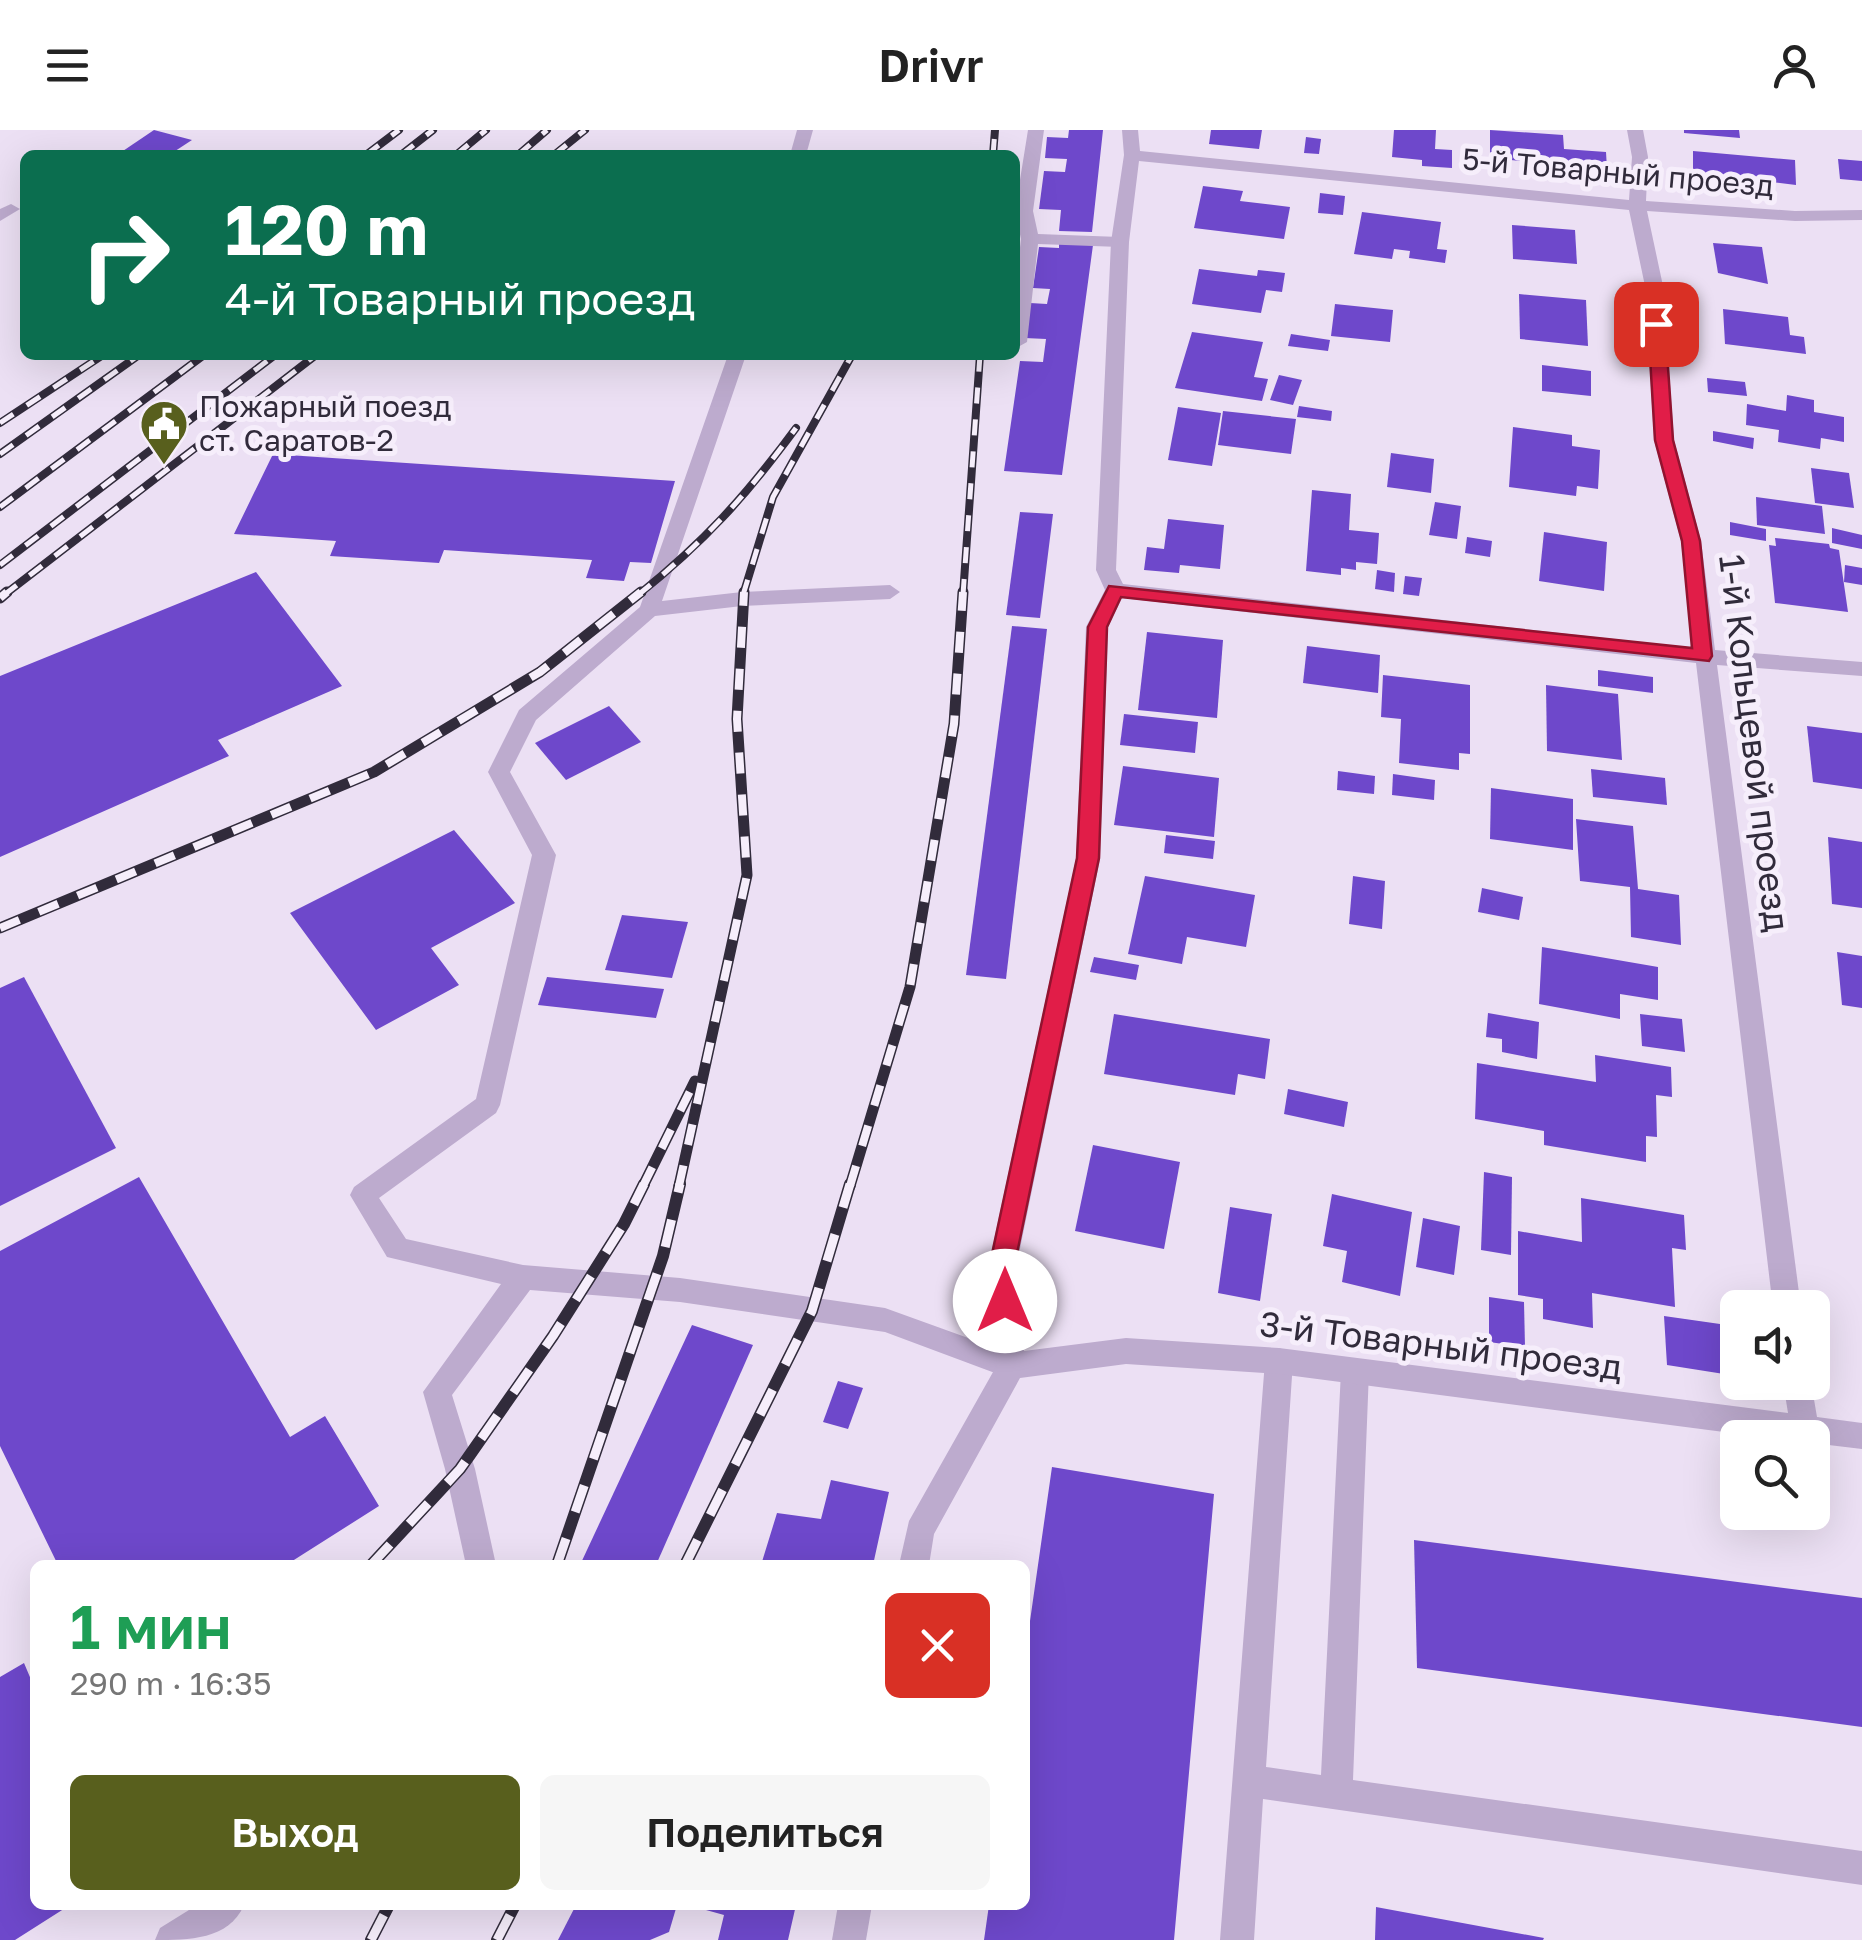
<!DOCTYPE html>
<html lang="ru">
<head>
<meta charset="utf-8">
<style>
	:root { --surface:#fff; --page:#f6f6f6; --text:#222; --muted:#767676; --accent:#585f1d }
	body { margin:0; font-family:"Golos Text",sans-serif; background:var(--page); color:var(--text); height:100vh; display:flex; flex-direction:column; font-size:38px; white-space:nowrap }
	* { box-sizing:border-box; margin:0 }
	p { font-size:32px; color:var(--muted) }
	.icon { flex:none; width:55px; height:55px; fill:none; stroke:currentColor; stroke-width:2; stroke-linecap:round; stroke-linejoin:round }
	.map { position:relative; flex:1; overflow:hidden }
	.sheet { position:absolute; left:30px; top:1430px; width:1000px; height:350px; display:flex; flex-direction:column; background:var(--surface); border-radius:15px; box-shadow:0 10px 40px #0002 }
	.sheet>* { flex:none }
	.top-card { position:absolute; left:20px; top:20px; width:1000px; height:210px; border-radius:15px; box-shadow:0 10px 40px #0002; background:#0b6e4f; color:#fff; overflow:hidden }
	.buttons { position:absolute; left:1720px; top:1160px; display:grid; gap:20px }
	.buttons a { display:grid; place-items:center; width:110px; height:110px; border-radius:15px; background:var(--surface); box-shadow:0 10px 40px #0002; font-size:50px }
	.pin { position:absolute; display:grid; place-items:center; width:85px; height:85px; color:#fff; margin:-42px; border-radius:20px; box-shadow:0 5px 15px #0006 }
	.me { position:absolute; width:110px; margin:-55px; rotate:0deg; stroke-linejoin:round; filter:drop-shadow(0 0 8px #0008) }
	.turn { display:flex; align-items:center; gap:35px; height:210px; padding:0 40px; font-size:45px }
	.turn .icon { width:130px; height:130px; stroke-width:2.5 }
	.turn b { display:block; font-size:70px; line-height:85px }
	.round { display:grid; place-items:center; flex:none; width:105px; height:105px; border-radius:15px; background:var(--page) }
	.overview { display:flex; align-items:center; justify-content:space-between; height:170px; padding:0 40px }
	h1 { font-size:60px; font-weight:600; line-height:75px; color:#1e9e55 }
	.action { display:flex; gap:20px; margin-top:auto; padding:20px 40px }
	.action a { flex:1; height:115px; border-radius:15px; background:var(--accent); color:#fff; font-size:40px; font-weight:600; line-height:115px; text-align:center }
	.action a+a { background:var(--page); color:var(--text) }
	header { display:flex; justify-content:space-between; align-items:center; height:130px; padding:0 40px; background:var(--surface); font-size:45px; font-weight:600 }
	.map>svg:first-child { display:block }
</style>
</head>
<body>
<header><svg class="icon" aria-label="menu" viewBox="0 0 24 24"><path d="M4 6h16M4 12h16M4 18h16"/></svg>Drivr<svg class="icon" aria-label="person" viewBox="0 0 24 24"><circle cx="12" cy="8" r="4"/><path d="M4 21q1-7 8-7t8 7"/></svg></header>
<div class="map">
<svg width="1862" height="1810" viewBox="0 0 1862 1810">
	<rect width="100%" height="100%" fill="#ece0f4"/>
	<g fill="#6e48cb">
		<path d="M154 0 192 10 169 25H117Z"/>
		<path d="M1069 0H1103L1092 102 1059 101 1061 80 1039 79 1044 41 1065 42 1067 29 1045 28 1047 7 1068 8Z"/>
		<path d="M1211 0H1262L1259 19 1209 14Z"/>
		<path d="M1394 0H1436L1435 19 1452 20V38L1422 36V30L1392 27Z"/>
		<path d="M1490 0 1563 5 1564 19 1606 22 1607 39 1490 28Z"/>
		<path d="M1684 0H1739L1740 8 1684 3Z"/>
		<path d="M1306 7 1321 9 1319 24 1304 23Z"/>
		<path d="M1693 21 1795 30 1796 55 1763 51V58L1693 50Z"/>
		<path d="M1838 29 1862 31V51L1840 49Z"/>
		<path d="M1203 56 1243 61 1240 71 1290 77 1284 109 1194 98Z"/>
		<path d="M1320 63 1345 66 1343 85 1318 83Z"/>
		<path d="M1362 82 1441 92 1437 119 1447 120 1445 133 1409 128 1410 121 1394 119 1392 129 1354 124Z"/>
		<path d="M1512 95 1575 100 1577 134 1513 129Z"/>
		<path d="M1059 113 1093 115 1062 345 1004 341 1020 231 1043 232 1046 209 1025 208 1030 173 1047 174 1050 159 1033 158 1039 117 1059 118Z"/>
		<path d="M1713 113 1762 117 1768 154 1718 143Z"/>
		<path d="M1199 139 1257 146 1258 140 1285 143 1282 162 1266 160 1261 183 1192 174Z"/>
		<path d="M1519 164 1586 170 1588 216 1520 209Z"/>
		<path d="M1335 174 1393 180 1390 212 1331 206Z"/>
		<path d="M1723 179 1788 187 1790 205 1804 207 1806 224 1725 214Z"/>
		<path d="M1192 202 1263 212 1254 247 1268 249 1262 271 1175 258Z"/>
		<path d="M1291 204 1330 210 1328 221 1288 216Z"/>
		<path d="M1542 235 1591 241V266L1542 261Z"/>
		<path d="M1279 245 1302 250 1293 275 1270 270Z"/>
		<path d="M1707 248 1745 252 1747 266 1708 262Z"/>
		<path d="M1787 265 1814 270V282L1844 287V312L1821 308 1820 319 1778 312 1779 300 1746 295 1747 274 1786 281Z"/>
		<path d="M1299 276 1332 281 1331 291 1297 287Z"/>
		<path d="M1178 277 1221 283 1212 336 1168 330Z"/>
		<path d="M1223 281 1296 289 1291 324 1218 315Z"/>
		<path d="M1513 297 1572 305V316L1600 320 1598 359 1577 356 1576 366 1509 357Z"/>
		<path d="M1713 301 1754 308 1753 319 1713 311Z"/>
		<path d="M1391 323 1434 329 1431 363 1387 357Z"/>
		<path d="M273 324 675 351 651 433 630 432 624 451 586 448 592 430 444 420 439 433 330 426 336 411 234 404Z"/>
		<path d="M1811 338 1849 343 1854 378 1815 373Z"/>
		<path d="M1312 360 1351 364 1349 400 1379 403 1377 434 1356 432V440L1341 438V445L1306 441Z"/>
		<path d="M1756 367 1822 376 1825 404 1757 395Z"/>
		<path d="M1435 372 1461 376 1457 409 1429 405Z"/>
		<path d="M1020 382 1053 384 1040 488 1006 485Z"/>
		<path d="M1168 389 1224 395 1220 439 1180 435 1179 443 1144 440 1147 417 1164 419Z"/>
		<path d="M1730 392 1766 399V411L1730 405Z"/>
		<path d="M1832 398 1862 405V419L1832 413Z"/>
		<path d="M1544 402 1607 412 1604 461 1539 451Z"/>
		<path d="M1467 407 1492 411 1490 427 1465 423Z"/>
		<path d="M1775 408 1829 414 1830 418 1839 420 1848 482 1775 473 1769 415 1776 416Z"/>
		<path d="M1845 435 1862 438V455L1844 452Z"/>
		<path d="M1377 440 1395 443 1394 462 1375 459Z"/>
		<path d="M256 442 342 556 218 610 229 626 0 727V546Z"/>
		<path d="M1405 446 1422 448 1419 466 1403 464Z"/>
		<path d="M1012 496 1047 499 1006 849 966 845Z"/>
		<path d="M1147 502 1223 510 1217 588 1138 580Z"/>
		<path d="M1307 516 1380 525 1378 563 1303 553Z"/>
		<path d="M1598 540 1653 547V563L1598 556Z"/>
		<path d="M1383 545 1470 555V624L1459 623V640L1399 633 1401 589 1381 587Z"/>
		<path d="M1546 555 1618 564 1622 630 1547 621Z"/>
		<path d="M609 576 641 612 566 650 535 613Z"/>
		<path d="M1124 584 1198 592 1195 623 1120 615Z"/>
		<path d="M1807 596 1862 603V659L1813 652Z"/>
		<path d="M1123 636 1219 648 1214 707 1114 695Z"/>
		<path d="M1591 639 1665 648 1667 675 1593 667Z"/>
		<path d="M1338 641 1375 646 1374 664 1337 660Z"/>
		<path d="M1393 644 1435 650 1434 670 1392 665Z"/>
		<path d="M1491 658 1573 669V720L1490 709Z"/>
		<path d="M1576 689 1633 696 1638 759 1679 765 1681 815 1631 807 1630 757 1580 751Z"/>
		<path d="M454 700 515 773 431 818 459 855 376 900 290 783Z"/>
		<path d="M1166 705 1215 711 1213 729 1164 723Z"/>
		<path d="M1828 707 1862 712V778L1832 774Z"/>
		<path d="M1145 746 1255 765 1246 817 1187 807 1182 834 1128 824Z"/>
		<path d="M1353 746 1385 751 1382 799 1349 794Z"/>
		<path d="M1482 758 1523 767 1519 790 1478 782Z"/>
		<path d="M622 785 688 792 672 848 605 840Z"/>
		<path d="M1542 817 1658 837V870L1620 864V889L1539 874Z"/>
		<path d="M1837 822 1862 826V878L1842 875Z"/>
		<path d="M1094 827 1139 835 1136 850 1090 842Z"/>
		<path d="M24 847 116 1018 0 1076V858Z"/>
		<path d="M547 847 664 859 656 888 538 875Z"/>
		<path d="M1488 883 1539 892 1537 929 1502 922V909L1486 907Z"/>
		<path d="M1114 884 1270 909 1265 949 1238 944 1235 965 1104 944Z"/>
		<path d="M1640 884 1682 889 1685 922 1642 916Z"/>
		<path d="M1595 925 1671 937 1672 967 1656 965 1657 1007 1646 1006V1032L1544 1015V1001L1475 989 1477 933 1596 952Z"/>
		<path d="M1288 959 1348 972 1344 997 1284 984Z"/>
		<path d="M1093 1015 1180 1032 1164 1119 1075 1101Z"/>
		<path d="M1484 1042 1512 1047 1511 1125 1481 1120Z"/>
		<path d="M139 1047 290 1307 325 1286 379 1376 286 1435H58L0 1316V1121Z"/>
		<path d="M1332 1064 1412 1082 1400 1166 1342 1152 1347 1121 1323 1116Z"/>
		<path d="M1581 1068 1684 1085 1686 1120 1672 1118 1675 1177 1592 1163 1593 1198 1543 1189V1169L1518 1165V1101L1582 1112Z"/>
		<path d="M1230 1077 1272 1084 1260 1171 1218 1163Z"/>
		<path d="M1423 1088 1460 1096 1454 1145 1416 1137Z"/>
		<path d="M1489 1167 1524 1172 1525 1217 1489 1212Z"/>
		<path d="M1664 1186 1720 1194 1724 1244 1667 1235Z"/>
		<path d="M692 1195 753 1215 656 1435H580Z"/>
		<path d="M838 1251 863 1258 848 1299 823 1292Z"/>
		<path d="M1052 1337 1214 1364 1174 1810H984L989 1775H1025V1526Z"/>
		<path d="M831 1350 889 1362 873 1435H761L777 1383 821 1389Z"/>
		<path d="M1414 1410 1862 1468V1597L1417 1538Z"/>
		<path d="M24 1533 35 1559V1775H70L15 1810H0V1547Z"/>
		<path d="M576 1775H677L669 1802 650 1810H558Z"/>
		<path d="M688 1775H796L788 1810H718L724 1785Z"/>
		<path d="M1376 1777 1544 1808 1543 1810H1375Z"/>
	</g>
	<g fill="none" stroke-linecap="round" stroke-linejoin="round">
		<g fill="#bdabce" fill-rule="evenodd">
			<path d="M797 0H813L806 25H790Z"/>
			<path d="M1028 0H1044L1033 81 1038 104 1120 107 1129 112 1120 117 1038 114 1027 212 1018 217 1015 161 1021 109 1015 81Z"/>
			<path d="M11 74 20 79 0 91V79Z"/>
			<path d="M728 225H746L662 471 742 462 890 455 900 462 890 469 742 476 655 486 536 590 510 642 556 725 500 975 496 983 379 1068 406 1109 523 1135 680 1148 885 1178 1021 1227 1025 1236 1021 1245 1011 1249 885 1202 680 1172 530 1160 452 1265 475 1339 496 1435H466L445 1339 423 1262 501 1154 387 1127 350 1065 354 1057 476 969 532 725 488 642 519 580 640 477Z"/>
			<path d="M1279 1218 1289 1222 1293 1231 1266 1637 1321 1645 1341 1241 1345 1232 1355 1228 1365 1232 1369 1241 1353 1650 1862 1721V1755L1263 1669 1254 1810H1220L1265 1231 1269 1222Z"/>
			<path d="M197 1775H244C229 1810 188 1810 155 1810L160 1798Z"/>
		</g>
		<g fill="#bdabce" fill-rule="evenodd">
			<path d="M1122 0H1138L1140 21 1629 70 1632 27 1627 0H1643L1648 27 1646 71 1795 81 1862 80V90L1795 91 1647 81 1663 156 1674 310 1701 411 1715 520 1862 532V546L1717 535 1801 1178H1773L1696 533 1122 468 1108 497 1100 729 1016 1138 1024 1221 1126 1208 1279 1218 1788 1283 1783 1252H1811L1817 1287 1862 1293V1319L1812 1313V1308H1770L1279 1244 1126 1234 1020 1248 934 1404 929 1435H899L909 1391 997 1235 988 1138 1076 729 1086 497 1105 460 1096 440 1111 112 1124 25ZM1139 31 1629 80 1645 156 1654 310 1681 411 1694 518 1123 454 1116 440 1129 112Z"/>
			<path d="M838 1775H872L866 1810H832Z"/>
		</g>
		<g stroke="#312b3b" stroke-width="8">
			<g id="rail-far2">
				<path d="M366 25 399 0"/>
				<path d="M401 25 433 0"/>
				<path d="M456 25 486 0"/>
				<path d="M518 25 547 0"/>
				<path d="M554 25 585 0"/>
				<path d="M993 25 995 0"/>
				<path d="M0 293 103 225"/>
				<path d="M0 324 139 225"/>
				<path d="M0 377 204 225"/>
				<path d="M0 435 275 225"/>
				<path d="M4 465 316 225"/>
				<path d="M638 465C704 412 746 366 796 298"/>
				<path d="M743 465 773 367 852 225"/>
				<path d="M963 465 980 225"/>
			</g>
		</g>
		<g stroke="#312b3b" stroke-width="11">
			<g id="rail-far1">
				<path d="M0 468 7 462"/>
				<path d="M0 798 374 642 540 542 641 462"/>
				<path d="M643 1056 695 951"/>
				<path d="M679 1056 747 745 737 589 744 462"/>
				<path d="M850 1056 910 857 954 594 963 462"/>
			</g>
		</g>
		<g stroke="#312b3b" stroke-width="12">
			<g id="rail">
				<path d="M371 1435 460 1339 553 1206 624 1094 644 1054"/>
				<path d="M557 1435 663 1126 680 1054"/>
				<path d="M685 1435 812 1181 850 1054"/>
				<path d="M371 1810 389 1775"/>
				<path d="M497 1810 515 1775"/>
			</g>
		</g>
		<use href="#rail-far2" stroke="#f6eefb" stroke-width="5" stroke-dasharray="16" stroke-linecap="butt"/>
		<use href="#rail-far1" stroke="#f6eefb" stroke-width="8" stroke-dasharray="21" stroke-linecap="butt"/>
		<use href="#rail" stroke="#f6eefb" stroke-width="9" stroke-dasharray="28" stroke-linecap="butt"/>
	</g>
	<path fill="#e11d48" stroke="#92132f" stroke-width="2.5" d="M1656 190 1665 194 1673 310 1700 411 1712 526 1709 531 1121 467 1107 497 1099 728 1014 1138 1017 1171 1014 1179 1005 1182 996 1179 989 1138 1077 728 1088 497 1109 456 1692 518 1682 411 1655 310 1648 194Z"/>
	<defs>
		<g id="civic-pin" transform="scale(2.5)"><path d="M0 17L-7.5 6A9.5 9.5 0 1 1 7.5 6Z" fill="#585f1d" stroke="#f6eefb"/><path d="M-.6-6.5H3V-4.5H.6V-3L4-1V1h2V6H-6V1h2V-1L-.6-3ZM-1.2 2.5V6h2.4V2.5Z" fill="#fff"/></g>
	</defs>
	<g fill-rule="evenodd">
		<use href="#civic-pin" x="164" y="294"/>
	</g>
	<g text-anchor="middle" stroke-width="10" stroke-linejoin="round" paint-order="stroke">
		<g font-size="30" fill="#312b3b" stroke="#f6eefb">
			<text transform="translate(1618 43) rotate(5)" y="10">5-й Товарный проезд</text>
		</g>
		<g font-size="30" fill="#312b3b" stroke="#f6eefb" text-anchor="start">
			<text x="199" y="287">Пожарный поезд<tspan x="199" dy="34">ст. Саратов-2</tspan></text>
		</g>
		<g font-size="35" fill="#312b3b" stroke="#f6eefb">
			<text transform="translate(1754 613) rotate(83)" y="12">1-й Кольцевой проезд</text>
			<text transform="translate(1441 1216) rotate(7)" y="12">3-й Товарный проезд</text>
		</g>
	</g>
</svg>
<div class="buttons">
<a><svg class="icon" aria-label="sound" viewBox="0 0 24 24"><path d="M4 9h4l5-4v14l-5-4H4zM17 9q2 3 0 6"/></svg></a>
<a><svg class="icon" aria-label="search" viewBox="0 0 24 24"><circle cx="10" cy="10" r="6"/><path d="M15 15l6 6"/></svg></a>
</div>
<div class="pin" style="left:1656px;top:194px;background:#d93025"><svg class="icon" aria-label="arrive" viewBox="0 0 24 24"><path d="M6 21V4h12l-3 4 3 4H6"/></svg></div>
<svg class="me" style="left:1005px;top:1171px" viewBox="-20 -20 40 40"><circle r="19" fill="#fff"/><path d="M0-13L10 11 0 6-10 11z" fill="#e11d48"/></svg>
<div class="top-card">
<div class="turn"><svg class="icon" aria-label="right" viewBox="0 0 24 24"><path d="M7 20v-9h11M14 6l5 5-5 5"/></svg><div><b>120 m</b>4-й Товарный проезд</div></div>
</div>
<section class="sheet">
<div class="overview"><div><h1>1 мин</h1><p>290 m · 16:35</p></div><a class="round" style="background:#d93025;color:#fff"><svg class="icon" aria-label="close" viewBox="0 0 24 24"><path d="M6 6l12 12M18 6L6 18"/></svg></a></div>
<div class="action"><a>Выход</a><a>Поделиться</a></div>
</section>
</div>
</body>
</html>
